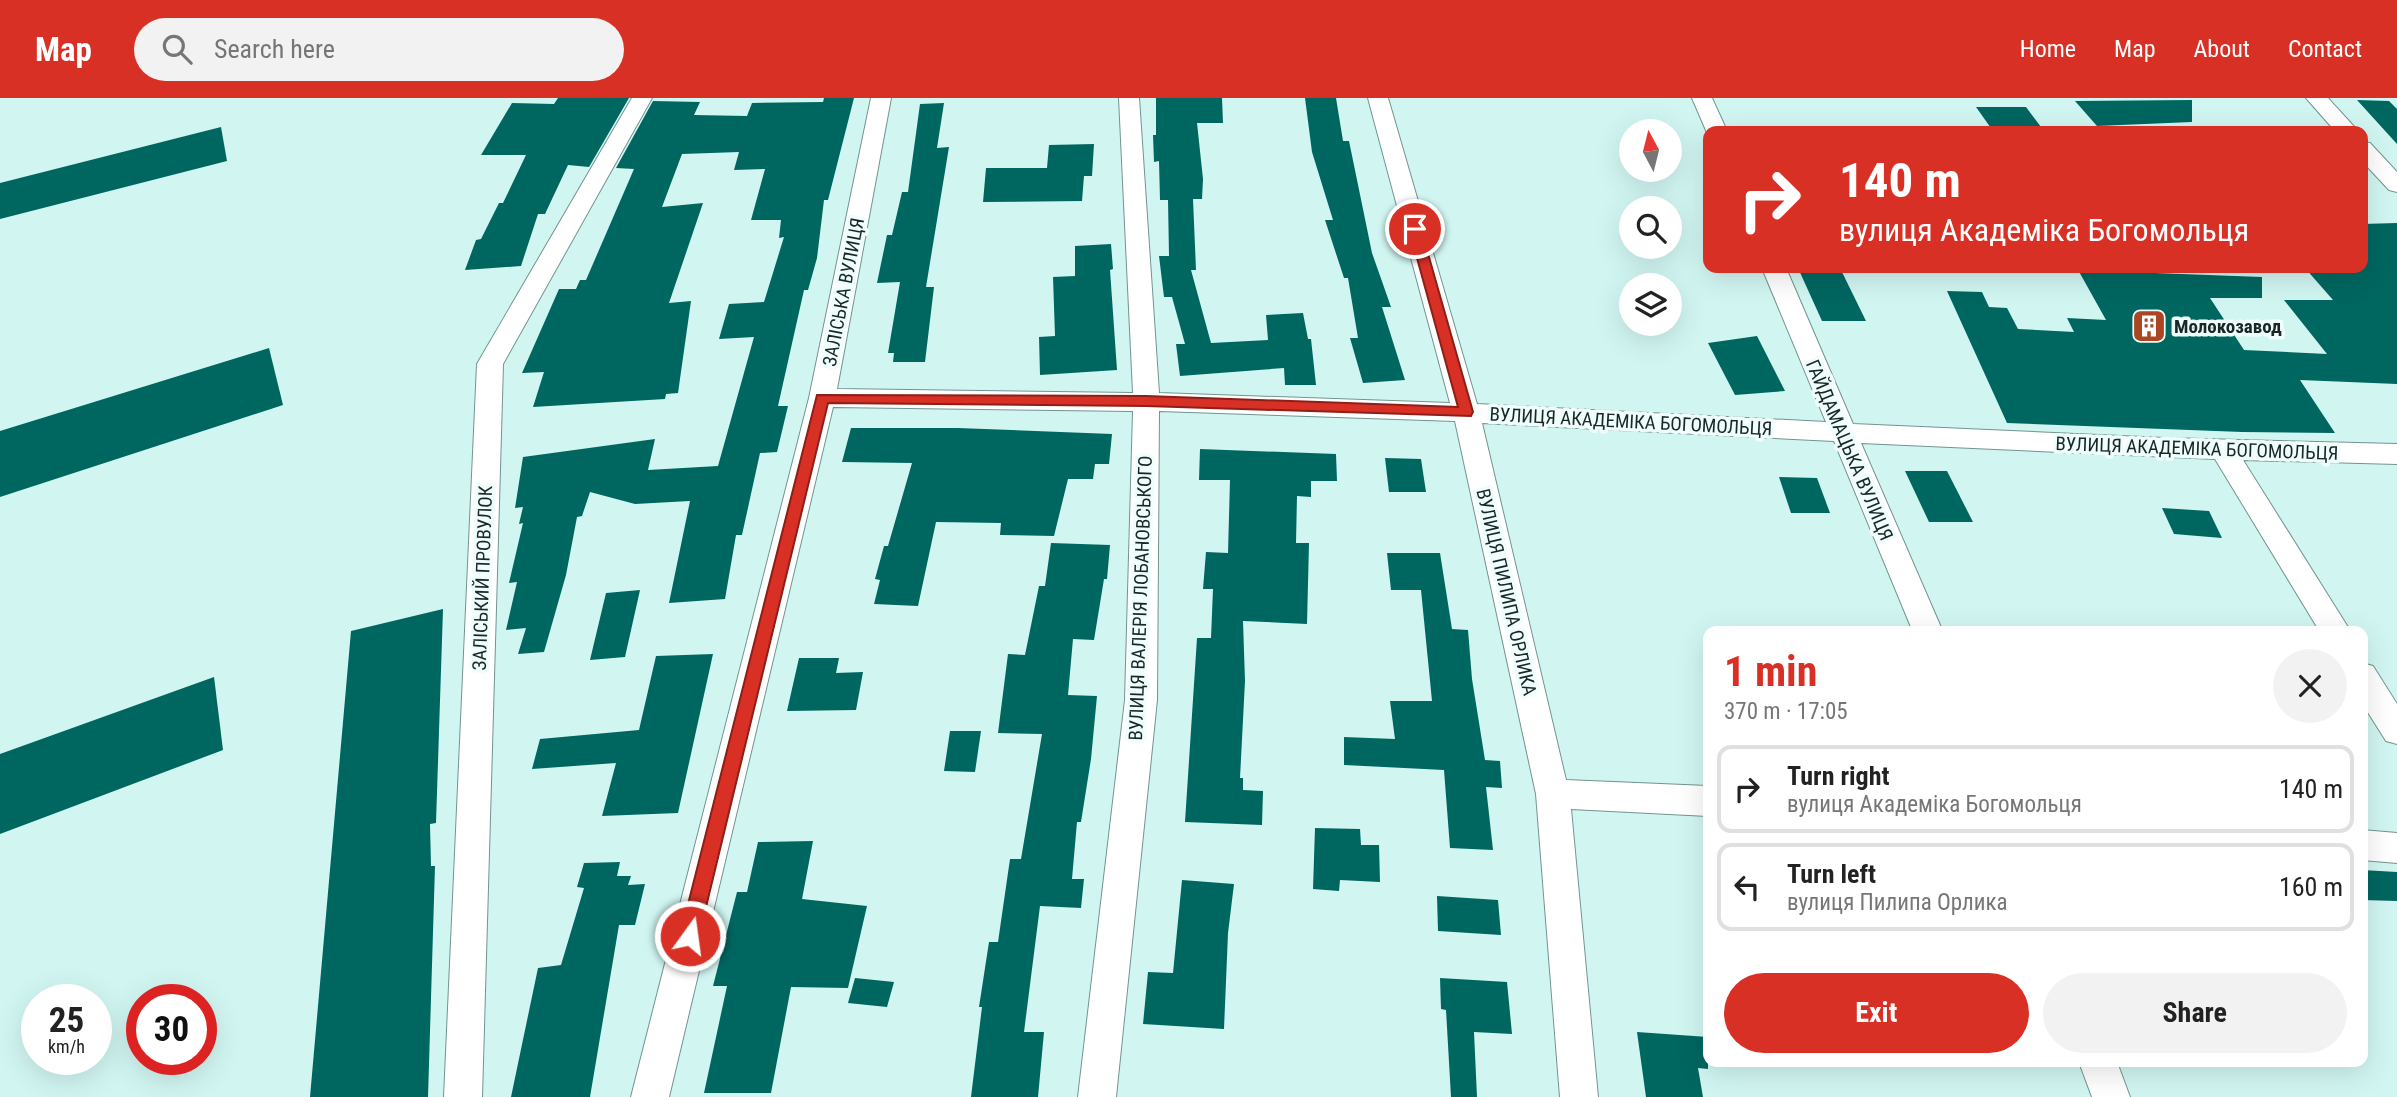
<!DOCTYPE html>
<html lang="en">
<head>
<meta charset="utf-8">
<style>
	:root { --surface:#fff; --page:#f2f2f2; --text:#222; --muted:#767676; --line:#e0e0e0; --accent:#d93025 }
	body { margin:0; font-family:"Roboto Condensed",sans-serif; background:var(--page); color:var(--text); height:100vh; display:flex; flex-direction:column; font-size:26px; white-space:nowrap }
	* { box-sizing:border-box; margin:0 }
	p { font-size:23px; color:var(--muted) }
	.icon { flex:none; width:38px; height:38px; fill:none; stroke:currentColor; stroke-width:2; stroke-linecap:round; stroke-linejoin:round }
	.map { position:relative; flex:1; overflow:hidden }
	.sheet { position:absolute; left:1703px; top:528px; width:665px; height:441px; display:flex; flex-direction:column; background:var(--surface); border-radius:14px; box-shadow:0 7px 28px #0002 }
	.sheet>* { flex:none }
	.hud { position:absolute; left:1703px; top:28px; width:665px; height:147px; border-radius:14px; box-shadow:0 7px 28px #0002; background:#d93025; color:#fff; overflow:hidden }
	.needle { width:46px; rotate:353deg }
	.tools { position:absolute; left:1619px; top:21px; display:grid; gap:14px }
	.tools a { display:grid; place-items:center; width:63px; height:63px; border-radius:50%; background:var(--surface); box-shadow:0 7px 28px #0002; font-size:35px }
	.speed { position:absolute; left:21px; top:886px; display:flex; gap:14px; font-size:35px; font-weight:700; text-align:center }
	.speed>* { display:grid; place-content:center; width:91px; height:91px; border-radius:50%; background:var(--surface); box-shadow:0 7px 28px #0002; line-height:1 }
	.speed small { font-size:18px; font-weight:400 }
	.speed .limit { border:10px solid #d22; background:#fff; color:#111 }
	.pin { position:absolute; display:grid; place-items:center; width:60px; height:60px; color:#fff; margin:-30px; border:4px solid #fff; border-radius:50%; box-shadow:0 2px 7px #0007 }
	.me { position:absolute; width:77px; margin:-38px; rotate:14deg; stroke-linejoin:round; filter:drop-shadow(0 0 5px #0008) }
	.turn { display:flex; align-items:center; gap:24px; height:147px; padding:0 21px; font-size:32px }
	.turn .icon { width:91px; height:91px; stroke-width:2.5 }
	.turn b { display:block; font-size:49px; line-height:60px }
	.round { display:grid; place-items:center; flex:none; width:74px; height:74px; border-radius:37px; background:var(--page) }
	.headline { display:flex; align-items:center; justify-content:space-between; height:119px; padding:0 21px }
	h1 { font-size:42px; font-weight:700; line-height:52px; color:var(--accent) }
	.cta { display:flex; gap:14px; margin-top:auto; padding:14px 21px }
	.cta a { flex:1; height:80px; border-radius:42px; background:var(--accent); color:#fff; font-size:28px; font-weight:700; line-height:80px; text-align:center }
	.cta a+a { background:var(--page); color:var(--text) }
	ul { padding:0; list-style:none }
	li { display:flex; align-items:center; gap:21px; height:88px; margin:0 14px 10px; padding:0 7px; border:4px solid var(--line); border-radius:14px }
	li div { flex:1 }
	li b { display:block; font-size:26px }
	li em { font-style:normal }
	header { display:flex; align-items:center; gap:42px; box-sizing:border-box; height:98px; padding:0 35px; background:var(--accent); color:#fff }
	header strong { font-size:33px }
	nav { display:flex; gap:38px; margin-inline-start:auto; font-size:24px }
	.search { width:490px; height:63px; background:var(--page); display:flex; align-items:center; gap:18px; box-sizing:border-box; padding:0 24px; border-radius:38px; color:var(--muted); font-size:26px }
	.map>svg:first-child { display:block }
</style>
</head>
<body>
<header>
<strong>Map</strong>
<div class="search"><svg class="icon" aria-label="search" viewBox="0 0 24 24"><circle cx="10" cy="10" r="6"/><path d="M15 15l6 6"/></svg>Search here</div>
<nav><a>Home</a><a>Map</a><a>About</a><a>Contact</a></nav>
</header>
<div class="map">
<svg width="2397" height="999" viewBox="0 0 2397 999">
	<rect width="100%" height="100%" fill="#d1f6f2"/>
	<g fill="#006660">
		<path d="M558 0H629L589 69 568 67 545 116H538L521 168 465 172 476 142 481 141 499 105H503L526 57H481L512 5 554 6Z"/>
		<path d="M824 0H854L828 102H824L817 160 808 192H804L778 308H788L777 354 760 355 742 437H736L725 501 669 505 690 403 635 406 590 394 582 418 577 419 566 477 544 554 518 556 526 530 506 532 517 484 509 485 523 425 519 426 523 409 515 410 523 359 655 341 648 372 718 368 754 239 719 241 729 206 764 204 784 139 779 140 781 122H751L765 71 734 72 739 54 682 56 662 109 703 105 669 205 691 203 678 295 666 296 665 301 533 309 544 274 522 275 559 191H576L580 182H586L634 71 616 70 653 3 700 4 694 17 747 18 752 5 823 4Z"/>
		<path d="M1156 0H1222L1223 25H1197L1203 81 1202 101H1193L1196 172H1191L1211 245 1268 242 1266 217 1303 215 1308 241H1311L1316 287H1285L1284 270 1180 278 1176 246H1185L1172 199H1164L1159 158H1169L1168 102H1160L1159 63 1154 64 1153 37H1156Z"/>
		<path d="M1305 0H1336L1343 43H1349L1372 155 1391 209H1382L1405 282 1363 285 1350 240H1358L1348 180H1344L1325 122H1333L1312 54Z"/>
		<path d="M2192 2V24L2097 28 2075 3Z"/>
		<path d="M2357 2 2389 3 2397 11V46Z"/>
		<path d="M944 5 937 50 949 49 926 189H934L925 264H893L894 255H888L900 184 877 185 887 137H892L902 94H908L920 6Z"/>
		<path d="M1976 9H2026L2044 33H1993Z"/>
		<path d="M221 29 227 63 0 121V85Z"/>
		<path d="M1094 46 1092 78H1084L1082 103 983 104 986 70H1047L1049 47Z"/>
		<path d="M2397 125V286L2300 282 2335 335 2242 334 2007 325 1947 193 1982 194 1989 209 2007 210 2018 231 2074 234 2067 220 2106 222 2077 170H2126L2128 174 2262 179V200H2210L2244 252 2327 256 2284 202H2333L2305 170H2362V126Z"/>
		<path d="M1111 146 1113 171 1110 172 1117 272 1040 277 1039 239 1055 238 1053 179 1075 178V148Z"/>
		<path d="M1798 170H1840L1866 223H1822Z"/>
		<path d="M1757 238 1785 293 1735 297 1708 245Z"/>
		<path d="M269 250 283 307 0 399V333Z"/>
		<path d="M851 330H958L1112 336 1109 366H1095L1093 381H1068L1054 438 1000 437 1001 425 936 424 918 508 874 506 880 482 875 481 884 448H888L912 365 842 364Z"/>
		<path d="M1200 351 1336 356 1337 383H1311V399L1297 398 1296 445H1309L1307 526 1243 523 1245 583 1240 680H1243V692L1263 693 1262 727 1185 724 1197 540H1211L1213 491H1203L1206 454 1228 455 1230 382H1199Z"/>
		<path d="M1385 360 1421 361 1426 394H1389Z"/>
		<path d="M1905 373H1947L1973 424H1929Z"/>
		<path d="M1779 379 1817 380 1830 415H1791Z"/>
		<path d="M2162 410 2209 413 2222 440 2174 436Z"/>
		<path d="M1051 445 1110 447 1107 481H1104L1094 542 1073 541 1068 597 1097 598 1091 661 1081 724H1077L1072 781H1084L1081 810 1040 808 1024 934H1044L1038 999H971L982 909H979L989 844H998L1010 761H1021L1042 636 998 635 1008 556 1025 557 1039 488H1045Z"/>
		<path d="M1387 455H1440L1452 531 1468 532 1472 581 1485 662 1500 663 1502 690 1486 689 1493 752 1450 750 1444 672 1344 667V639L1395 641 1390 603H1432L1421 492H1391Z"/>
		<path d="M640 492 625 559 590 562 606 495Z"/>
		<path d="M443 511 436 725 430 726 431 768H435L428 999H310L351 533Z"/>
		<path d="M713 556 678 715 602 718 616 665 532 671 540 641 639 632 656 558Z"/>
		<path d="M799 560H839L836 575 863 574 856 612 787 613Z"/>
		<path d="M214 579 223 652 0 736V656Z"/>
		<path d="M950 633H981L975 674 944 673Z"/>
		<path d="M1315 730 1360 731 1361 747H1379L1380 784 1340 782 1339 793 1313 791Z"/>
		<path d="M813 743 802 801 867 808 848 890 791 889 771 995H704L727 888H713L737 794H747L758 744Z"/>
		<path d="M620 764 617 778H631L628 787 645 786 635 827H619L590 999H511L538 870 561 867 584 790 577 789 584 765Z"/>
		<path d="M2362 772 2397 774V803L2362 802Z"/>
		<path d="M1182 782 1234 786 1228 835 1224 931 1143 926 1148 874 1173 875Z"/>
		<path d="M1437 798 1498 802 1501 837 1438 833Z"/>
		<path d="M855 880 894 884 887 909 848 905Z"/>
		<path d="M1440 880 1507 884 1512 936 1474 934 1477 999H1451L1446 912 1441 911Z"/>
		<path d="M1637 934 1708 939V971L1698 970 1703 999H1646Z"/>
	</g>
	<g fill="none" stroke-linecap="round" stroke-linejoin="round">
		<g stroke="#729490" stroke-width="2">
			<g id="minor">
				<path d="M632 0H652L503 266 482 999H444L477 266Z"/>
				<path d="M871 0H891L837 291 1133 295 1119 0H1139L1159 295 1450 305 1368 0H1388L1477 306 1826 324 1762 170H1786L1853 326 2165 340 2397 346V366L2243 362 2351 534H2320L2215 361 1861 345 1943 534H1913L1834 343 1482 325 1566 682 1708 688V718L1571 711 1598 999H1560L1536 696 1455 323 1159 313 1157 602 1116 999H1078L1125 602 1133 313 833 309 669 999H631L809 300Z"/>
				<path d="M1692 0H1712L1727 33H1708V37Z"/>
				<path d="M2306 0H2328L2358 33H2335Z"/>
				<path d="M2362 44 2370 45 2397 74V94L2389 92 2362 63Z"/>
				<path d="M2362 565 2373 568 2397 606V646L2386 643 2362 605Z"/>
				<path d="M2362 732 2397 735V765L2362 762Z"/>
				<path d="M2079 964H2117L2130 999H2092Z"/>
			</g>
		</g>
		<use href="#minor" fill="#fff" fill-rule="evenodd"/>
	</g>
	<path fill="#d93025" stroke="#8d1f18" stroke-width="2" d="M1415 127 1421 131 1473 314 1471 318 1146 308 828 305 699 838 696 844 690 847 683 844 680 838 817 297 1146 298 1458 309 1409 131Z"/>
	<defs>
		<g id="building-square" transform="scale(1.75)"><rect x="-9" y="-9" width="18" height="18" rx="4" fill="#ac4521" stroke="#effefc"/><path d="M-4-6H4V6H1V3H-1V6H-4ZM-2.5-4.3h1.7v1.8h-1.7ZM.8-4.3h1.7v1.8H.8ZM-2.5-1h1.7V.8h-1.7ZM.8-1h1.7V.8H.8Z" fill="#fff"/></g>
	</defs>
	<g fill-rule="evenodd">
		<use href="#building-square" x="2149" y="228"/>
	</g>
	<g text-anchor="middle" stroke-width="7" stroke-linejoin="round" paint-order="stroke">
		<g font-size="19" fill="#192726" stroke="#effefc">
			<text transform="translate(843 194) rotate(-79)" y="7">ЗАЛІСЬКА ВУЛИЦЯ</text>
			<text transform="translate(1631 323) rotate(3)" y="7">ВУЛИЦЯ АКАДЕМІКА БОГОМОЛЬЦЯ</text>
			<text transform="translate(2197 350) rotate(2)" y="7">ВУЛИЦЯ АКАДЕМІКА БОГОМОЛЬЦЯ</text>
			<text transform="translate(1850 352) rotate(67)" y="7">ГАЙДАМАЦЬКА ВУЛИЦЯ</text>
			<text transform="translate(482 480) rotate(-88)" y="7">ЗАЛІСЬКИЙ ПРОВУЛОК</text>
			<text transform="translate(1507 494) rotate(77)" y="7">ВУЛИЦЯ ПИЛИПА ОРЛИКА</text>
			<text transform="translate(1140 500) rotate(-88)" y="7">ВУЛИЦЯ ВАЛЕРІЯ ЛОБАНОВСЬКОГО</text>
		</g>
		<g font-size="19" font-weight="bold" fill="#192726" stroke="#effefc" text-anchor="start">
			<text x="2174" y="235">Молокозавод</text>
		</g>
	</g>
</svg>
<div class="tools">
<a><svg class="needle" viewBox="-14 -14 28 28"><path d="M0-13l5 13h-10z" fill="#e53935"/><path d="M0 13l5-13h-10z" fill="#767676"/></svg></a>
<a><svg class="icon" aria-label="search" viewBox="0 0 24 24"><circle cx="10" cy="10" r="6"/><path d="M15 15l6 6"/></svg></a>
<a><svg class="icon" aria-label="layers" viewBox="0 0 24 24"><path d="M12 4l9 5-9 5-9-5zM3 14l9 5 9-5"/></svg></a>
</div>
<div class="speed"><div>25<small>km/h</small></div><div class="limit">30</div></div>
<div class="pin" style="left:1415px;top:131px;background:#d93025"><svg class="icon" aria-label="arrive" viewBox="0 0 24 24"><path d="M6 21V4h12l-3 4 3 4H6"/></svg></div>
<svg class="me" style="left:690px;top:838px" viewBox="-20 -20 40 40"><circle r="17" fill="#d93025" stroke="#fff" stroke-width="3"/><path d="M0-11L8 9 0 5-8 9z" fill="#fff"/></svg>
<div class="hud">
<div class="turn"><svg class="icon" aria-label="right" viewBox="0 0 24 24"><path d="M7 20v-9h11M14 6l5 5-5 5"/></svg><div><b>140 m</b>вулиця Академіка Богомольця</div></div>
</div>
<section class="sheet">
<div class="headline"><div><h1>1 min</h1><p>370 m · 17:05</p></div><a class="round"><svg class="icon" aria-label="close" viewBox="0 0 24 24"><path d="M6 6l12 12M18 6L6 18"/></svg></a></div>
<ul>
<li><svg class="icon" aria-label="right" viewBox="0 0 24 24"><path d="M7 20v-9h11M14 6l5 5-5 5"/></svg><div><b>Turn right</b><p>вулиця Академіка Богомольця</p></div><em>140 m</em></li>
<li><svg class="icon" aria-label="left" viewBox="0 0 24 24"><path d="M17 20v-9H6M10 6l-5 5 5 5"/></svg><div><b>Turn left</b><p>вулиця Пилипа Орлика</p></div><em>160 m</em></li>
</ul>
<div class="cta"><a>Exit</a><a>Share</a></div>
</section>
</div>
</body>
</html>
